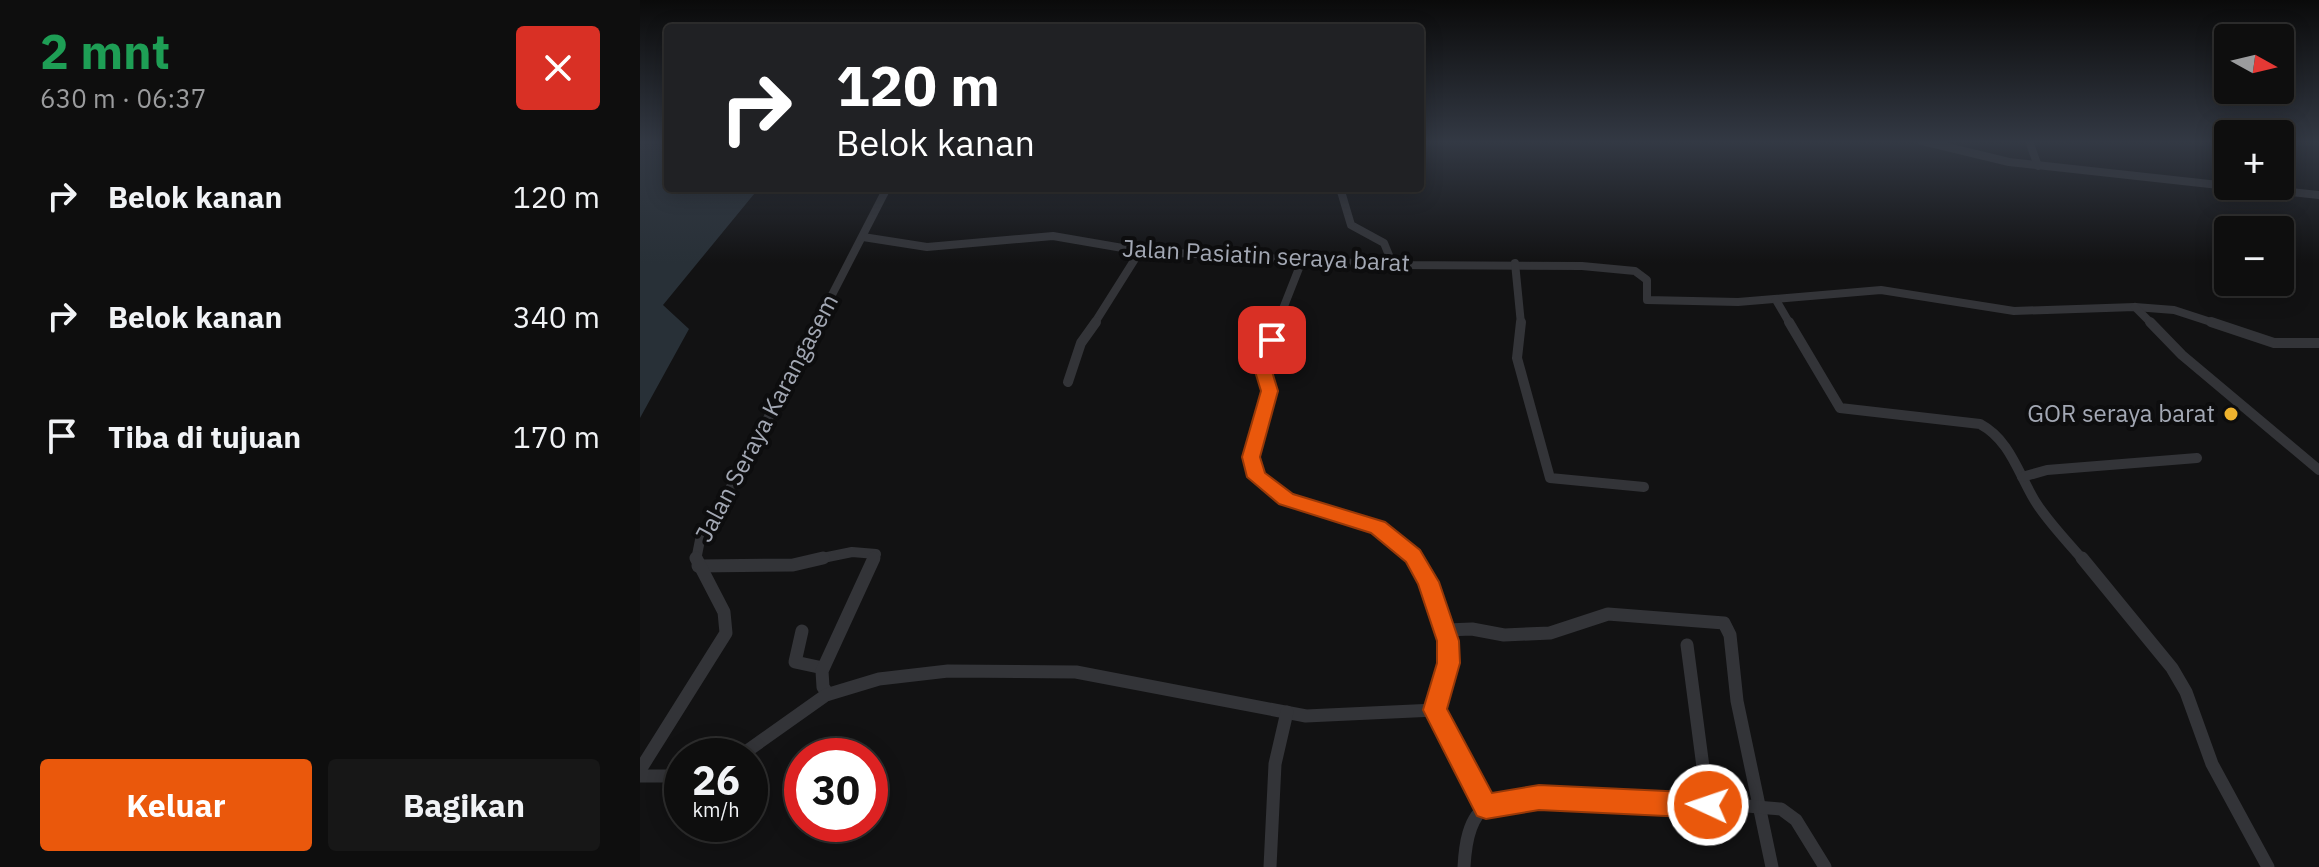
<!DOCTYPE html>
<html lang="id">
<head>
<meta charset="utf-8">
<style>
	:root { --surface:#0e0e0e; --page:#171717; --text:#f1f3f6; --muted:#9b9c9e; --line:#2e2e2e; --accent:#ea580c }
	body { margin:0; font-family:"IBM Plex Sans",sans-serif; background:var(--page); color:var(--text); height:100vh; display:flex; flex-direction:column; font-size:30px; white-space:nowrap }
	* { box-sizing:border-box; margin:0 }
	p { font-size:26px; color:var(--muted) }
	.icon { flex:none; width:44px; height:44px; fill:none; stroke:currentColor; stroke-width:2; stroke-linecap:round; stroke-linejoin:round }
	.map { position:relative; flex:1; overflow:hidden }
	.sheet { display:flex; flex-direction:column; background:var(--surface); width:640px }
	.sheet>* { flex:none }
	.top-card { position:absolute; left:24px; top:24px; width:760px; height:168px; border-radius:8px; box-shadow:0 4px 20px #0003,0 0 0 2px var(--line); background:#202124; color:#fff; overflow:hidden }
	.needle { width:52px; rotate:98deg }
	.controls { position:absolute; left:1574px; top:24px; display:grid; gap:16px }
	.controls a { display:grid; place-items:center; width:80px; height:80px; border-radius:8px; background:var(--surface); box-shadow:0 4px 20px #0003,0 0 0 2px var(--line); font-size:40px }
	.speed { position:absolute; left:24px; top:738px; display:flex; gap:16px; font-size:40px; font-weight:700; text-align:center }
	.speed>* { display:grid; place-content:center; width:104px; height:104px; border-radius:50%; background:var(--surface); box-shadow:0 4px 20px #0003,0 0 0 2px var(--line); line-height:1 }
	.speed small { font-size:20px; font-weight:400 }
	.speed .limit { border:12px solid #d22; background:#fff; color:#111 }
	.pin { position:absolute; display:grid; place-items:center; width:68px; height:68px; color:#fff; margin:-34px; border-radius:16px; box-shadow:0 4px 12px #0006 }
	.me { position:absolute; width:88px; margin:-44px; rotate:273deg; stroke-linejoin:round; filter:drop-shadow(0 0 6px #0008) }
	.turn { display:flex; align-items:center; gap:28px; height:168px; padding:0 40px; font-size:36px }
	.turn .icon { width:104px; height:104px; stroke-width:2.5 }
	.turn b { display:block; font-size:56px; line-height:68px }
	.round { display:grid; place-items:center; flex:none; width:84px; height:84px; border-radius:8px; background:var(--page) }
	.summary { display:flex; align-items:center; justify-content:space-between; height:136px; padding:0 40px }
	h1 { font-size:48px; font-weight:700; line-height:60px; color:#1e9e55 }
	.action { display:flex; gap:16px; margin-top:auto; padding:16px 40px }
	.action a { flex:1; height:92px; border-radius:8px; background:var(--accent); color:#fff; font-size:32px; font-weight:700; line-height:92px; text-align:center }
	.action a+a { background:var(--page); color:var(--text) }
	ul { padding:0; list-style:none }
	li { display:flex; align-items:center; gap:24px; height:120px; padding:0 40px }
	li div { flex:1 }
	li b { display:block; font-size:30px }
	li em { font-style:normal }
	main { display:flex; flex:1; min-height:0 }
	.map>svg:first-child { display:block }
</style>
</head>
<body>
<main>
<section class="sheet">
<div class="summary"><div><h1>2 mnt</h1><p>630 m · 06:37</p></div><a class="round" style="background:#d93025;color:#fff"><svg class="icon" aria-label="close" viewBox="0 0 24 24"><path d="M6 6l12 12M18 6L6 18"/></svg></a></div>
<ul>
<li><svg class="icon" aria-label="right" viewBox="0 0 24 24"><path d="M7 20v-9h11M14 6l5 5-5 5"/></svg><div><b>Belok kanan</b></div><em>120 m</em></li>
<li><svg class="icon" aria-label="right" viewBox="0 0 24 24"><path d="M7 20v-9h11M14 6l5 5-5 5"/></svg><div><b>Belok kanan</b></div><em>340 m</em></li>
<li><svg class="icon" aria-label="arrive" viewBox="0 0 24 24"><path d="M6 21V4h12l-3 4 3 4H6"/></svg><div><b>Tiba di tujuan</b></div><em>170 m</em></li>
</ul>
<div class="action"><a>Keluar</a><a>Bagikan</a></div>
</section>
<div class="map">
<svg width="1679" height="867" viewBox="0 0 1679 867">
	<rect width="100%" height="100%" fill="#121213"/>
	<path fill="#283037" d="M0 141H28V188H119L23 305 49 329 0 418Z"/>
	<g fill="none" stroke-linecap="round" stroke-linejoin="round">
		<g stroke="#333438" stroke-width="8">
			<path d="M1282 141 1369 162 1588 186"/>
			<path d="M1389 141 1398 166"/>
			<path d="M1592 186 1679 195"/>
			<path d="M700 188 711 225 744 243 753 265"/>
			<path d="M223 237 287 247 413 236 500 251 753 265 942 266 995 271 1007 280V300L1098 302 1241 290 1374 311 1495 307 1534 310 1577 324"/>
			<path d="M875 263 881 324"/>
			<path d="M1136 300 1150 324"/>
			<path d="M1495 307 1512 324"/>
			<path d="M177 324 247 188"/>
			<path d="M454 324 500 251"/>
			<path d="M637 324 663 258"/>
		</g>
		<g stroke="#333438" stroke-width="10">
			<path d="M638 322C634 334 623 352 624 364 625 372 630 380 629 388 625 427 595 462 633 493L738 527 776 560"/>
			<path d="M881 322 877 358 910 478 1004 487"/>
			<path d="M1149 322 1200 408 1340 424C1370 440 1378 473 1395 501 1408 522 1427 541 1443 560"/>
			<path d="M1510 322 1542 355 1679 470"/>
			<path d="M1571 322 1634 343H1679"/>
			<path d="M428 382 441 343 456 322"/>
			<path d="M1382 477 1407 470 1557 458"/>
			<path d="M56 560 60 540 105 463 178 322"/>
			<path d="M173 560 212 552 236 554 233 560"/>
		</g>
		<g stroke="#333438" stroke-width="13">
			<path d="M774 558C791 587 811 627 809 661 808 677 800 695 795 710L846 807"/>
			<path d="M1442 558 1532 668 1546 692 1572 764 1628 867"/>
			<path d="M58 566 153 565 183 558"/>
			<path d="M806 630 832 629 864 635 910 633 968 614 1084 623 1090 635 1097 701 1132 867"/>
			<path d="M162 631 155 662 183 668"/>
			<path d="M1047 645 1068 805"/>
			<path d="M188 694 183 687 182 671 234 558"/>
			<path d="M100 756 186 695 239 679 308 671 436 672 666 716 795 710"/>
			<path d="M0 770 86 633 84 612 56 558"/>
			<path d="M0 776H42"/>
			<path d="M630 867 635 764 647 712"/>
			<path d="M824 867C825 848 828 816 848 806 896 782 1081 804 1141 809L1156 820 1185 867"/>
		</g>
	</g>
	<linearGradient id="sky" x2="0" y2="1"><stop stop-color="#0a0a0a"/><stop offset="0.54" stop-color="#333944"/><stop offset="1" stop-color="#333944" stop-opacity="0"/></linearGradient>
	<rect width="1679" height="263" fill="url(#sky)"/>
	<path fill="#ea580c" stroke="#983908" stroke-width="2" d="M632 335 640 340 631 368 638 391 620 457 625 473 653 494 745 522 780 550 799 582 819 641 820 663 807 709 852 793 899 785 1068 793 1078 796 1081 805 1078 814 1068 818 899 810 846 819 837 816 783 710 797 663V641L778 584 766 562 731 533 639 504 607 477 602 457 621 391 614 368 623 340Z"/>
	<circle fill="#efb32e" stroke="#0d0d0e" stroke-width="3" cx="1591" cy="414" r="8"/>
	<g text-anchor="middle" stroke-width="8" stroke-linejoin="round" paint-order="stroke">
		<g font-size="24" fill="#a3a8b4" stroke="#0d0d0e">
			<text transform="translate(626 256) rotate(3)" y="8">Jalan Pasiatin seraya barat</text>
			<text transform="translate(127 418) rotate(-62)" y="8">Jalan Seraya Karangasem</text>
		</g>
		<g font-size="24" fill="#a3a8b4" stroke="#0d0d0e" text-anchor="end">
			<text x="1575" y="422">GOR seraya barat</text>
		</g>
	</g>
</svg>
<div class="controls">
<a><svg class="needle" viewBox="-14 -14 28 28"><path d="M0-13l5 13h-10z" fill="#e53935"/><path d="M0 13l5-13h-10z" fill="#9b9c9e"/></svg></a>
<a>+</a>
<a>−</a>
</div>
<div class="speed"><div>26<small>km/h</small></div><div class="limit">30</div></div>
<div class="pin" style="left:632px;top:340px;background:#d93025"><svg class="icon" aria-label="arrive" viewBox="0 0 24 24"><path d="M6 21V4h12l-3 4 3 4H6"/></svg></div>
<svg class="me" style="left:1068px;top:805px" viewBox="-20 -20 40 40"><circle r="17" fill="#ea580c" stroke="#fff" stroke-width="3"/><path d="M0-11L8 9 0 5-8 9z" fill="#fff"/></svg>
<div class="top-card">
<div class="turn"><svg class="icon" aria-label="right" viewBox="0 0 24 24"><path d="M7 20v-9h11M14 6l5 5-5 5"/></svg><div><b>120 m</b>Belok kanan</div></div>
</div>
</div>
</main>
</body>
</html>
